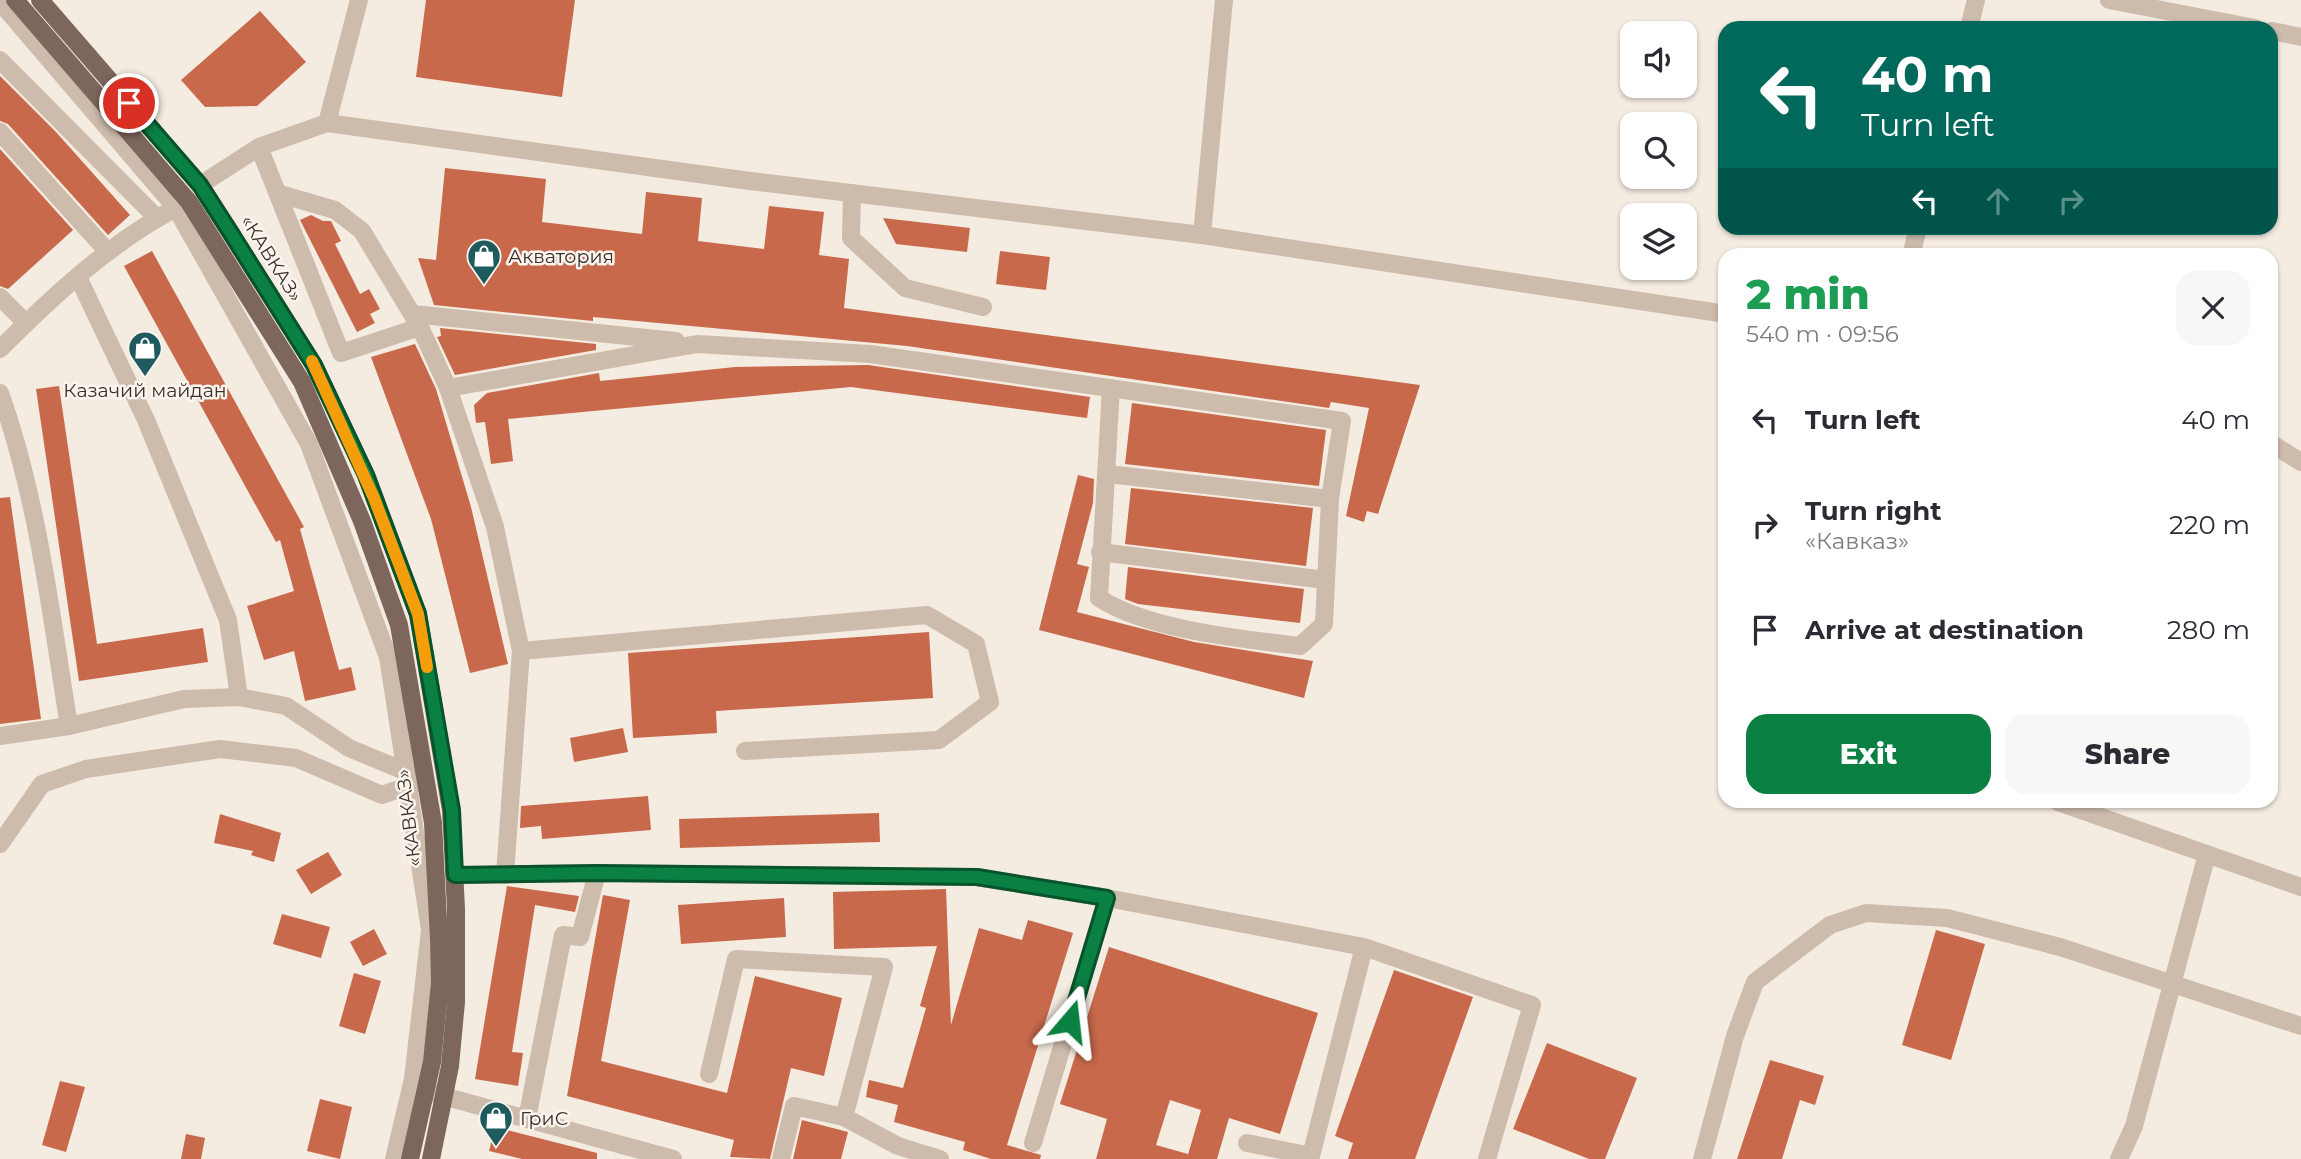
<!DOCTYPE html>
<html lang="en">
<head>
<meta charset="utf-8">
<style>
	:root { --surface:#fff; --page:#f7f7f7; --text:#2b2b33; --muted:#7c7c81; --accent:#0b8043 }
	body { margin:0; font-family:Montserrat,sans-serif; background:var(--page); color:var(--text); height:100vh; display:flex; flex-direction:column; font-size:26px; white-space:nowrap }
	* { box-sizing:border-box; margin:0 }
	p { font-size:23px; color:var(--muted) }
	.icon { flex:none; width:38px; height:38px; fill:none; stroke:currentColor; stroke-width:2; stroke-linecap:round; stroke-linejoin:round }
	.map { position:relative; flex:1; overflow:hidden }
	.details { position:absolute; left:1718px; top:248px; width:560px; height:560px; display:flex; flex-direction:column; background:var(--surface); border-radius:21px; box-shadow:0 2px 5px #0004 }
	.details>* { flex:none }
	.banner { position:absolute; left:1718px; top:21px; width:560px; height:214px; border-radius:21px; box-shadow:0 2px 5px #0004; background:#00695c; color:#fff; overflow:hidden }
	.buttons { position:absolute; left:1620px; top:21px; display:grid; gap:14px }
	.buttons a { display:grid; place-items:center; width:77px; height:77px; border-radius:14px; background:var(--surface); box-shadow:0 2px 5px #0004; font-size:35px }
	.pin { position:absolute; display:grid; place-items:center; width:60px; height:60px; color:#fff; margin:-30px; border:4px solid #fff; border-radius:50%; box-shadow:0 2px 7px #0007 }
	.me { position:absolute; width:77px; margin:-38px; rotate:17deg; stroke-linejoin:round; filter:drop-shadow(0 0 5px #0008) }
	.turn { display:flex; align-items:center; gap:24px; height:147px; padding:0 28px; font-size:32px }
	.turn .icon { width:91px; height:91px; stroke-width:2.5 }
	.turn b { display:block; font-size:49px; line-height:60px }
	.lanes { display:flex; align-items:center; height:66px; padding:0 28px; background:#0003; justify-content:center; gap:35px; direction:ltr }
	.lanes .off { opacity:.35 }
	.round { display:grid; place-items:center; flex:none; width:74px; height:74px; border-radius:21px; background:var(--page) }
	.summary { display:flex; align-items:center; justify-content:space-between; height:119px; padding:0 28px }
	h1 { font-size:42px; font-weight:800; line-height:52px; color:#1e9e55 }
	.button { display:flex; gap:14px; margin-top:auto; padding:14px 28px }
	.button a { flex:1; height:80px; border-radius:21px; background:var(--accent); color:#fff; font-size:28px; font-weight:800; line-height:80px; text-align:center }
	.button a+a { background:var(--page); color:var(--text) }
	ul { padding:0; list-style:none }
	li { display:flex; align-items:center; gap:21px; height:105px; padding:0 28px }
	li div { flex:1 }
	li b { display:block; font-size:26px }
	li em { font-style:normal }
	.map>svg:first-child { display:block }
</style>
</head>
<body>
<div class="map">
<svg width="2301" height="1159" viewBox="0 0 2301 1159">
	<rect width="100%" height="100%" fill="#f4ebe1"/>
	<g fill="#c8694b" fill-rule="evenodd">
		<path d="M426 0H575L562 97 416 77Z"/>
		<path d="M260 11 306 62 257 106 205 107 181 80Z"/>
		<path d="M0 76 56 132 130 215 108 235 8 124 0 121Z"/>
		<path d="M0 149 73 230 8 289 0 286Z"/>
		<path d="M445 168 546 179 542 222 642 234 646 192 702 198 698 241 764 249 769 206 824 212 819 255 849 259 844 308 1420 385 1378 514 1367 511 1364 522 1346 516 1369 408 1331 402 1329 408 907 346 593 317V321L434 305 418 258 436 260Z"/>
		<path d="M311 215 323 221H331L341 241 335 244 360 294 369 289 380 309 370 314 375 323 357 332 300 220Z"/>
		<path d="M883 218 970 228 967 252 896 244Z"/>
		<path d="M152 251 304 527 300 529 339 670 351 667 356 690 305 701 294 651 264 660 247 606 294 591 280 540 276 542 124 266Z"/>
		<path d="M1000 251 1050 257 1046 290 996 284Z"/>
		<path d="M440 328 596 344V350L455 375 437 337 441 336Z"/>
		<path d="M415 344 436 389 471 507 508 664 470 673 431 519 371 357Z"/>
		<path d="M868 365 1090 397 1087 418 851 387 508 419 513 461 491 464 485 422 476 423 474 405 487 393 599 373 600 381 735 367Z"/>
		<path d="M59 386 97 644 203 628 208 662 79 681 36 389Z"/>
		<path d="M1132 403 1326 430 1319 486 1125 464Z"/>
		<path d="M1078 475 1094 479 1093 503 1077 564 1089 567 1077 612 1194 642 1313 661 1304 698 1039 630Z"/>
		<path d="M1131 488 1313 508 1306 566 1125 544Z"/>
		<path d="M10 497 41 719 0 724V498Z"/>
		<path d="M1128 567 1304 589 1300 623 1138 604 1125 599Z"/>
		<path d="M929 632 933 698 716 711 717 733 633 738 628 653Z"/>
		<path d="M623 728 628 752 574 762 570 738Z"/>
		<path d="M648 796 651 830 542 839 541 826 520 828 521 806Z"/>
		<path d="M879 813 880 842 680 848 679 819Z"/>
		<path d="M220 814 281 833 274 862 251 855 253 851 214 843Z"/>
		<path d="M328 852 342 875 311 894 296 870Z"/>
		<path d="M507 886 579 896 575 912 535 905 512 1052 523 1053 518 1086 475 1079Z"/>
		<path d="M946 889 951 1025 979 928 1022 940 1028 920 1073 933 1007 1145 1041 1155 1040 1159H991L963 1150 965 1142 894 1122 898 1105 866 1097 869 1080 903 1088 926 1008 920 1006 937 946 834 949 833 892Z"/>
		<path d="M603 895 630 900 601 1061 727 1093 755 976 842 998 824 1076 791 1068 770 1159 730 1157 734 1140 567 1096Z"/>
		<path d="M784 898 786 937 681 944 678 905Z"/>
		<path d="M282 914 330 927 321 958 273 944Z"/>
		<path d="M374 929 387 954 363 966 350 942Z"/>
		<path d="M1936 930 1985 944 1951 1060 1902 1045Z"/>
		<path d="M1109 947 1318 1013 1280 1134 1229 1118 1217 1159H1096L1107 1119 1060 1104ZM1170 1100 1201 1110 1187 1158 1188 1154 1156 1145Z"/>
		<path d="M1394 970 1473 997 1415 1159H1348L1353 1143 1335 1136Z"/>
		<path d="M354 973 381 981 365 1034 339 1026Z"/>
		<path d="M1547 1043 1637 1078 1605 1159H1589L1513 1129Z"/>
		<path d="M1770 1060 1824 1076 1815 1105 1800 1100 1782 1159H1737Z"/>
		<path d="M60 1081 85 1087 66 1152 42 1145Z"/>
		<path d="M320 1099 352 1107 340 1159 307 1151Z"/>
		<path d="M802 1120 848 1132 841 1159H793Z"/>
		<path d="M495 1127 597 1153V1159H522L489 1151Z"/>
		<path d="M186 1134 205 1138 201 1159H181Z"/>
	</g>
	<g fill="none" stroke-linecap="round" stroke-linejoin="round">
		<g stroke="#cdbbac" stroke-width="18">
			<path d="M2109 0 2255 28"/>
			<path d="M0 2 176 208 309 444 388 657 430 930 413 1079 394 1159"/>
			<path d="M1969 28 1976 0"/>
			<path d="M2272 31 2301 37"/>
			<path d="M0 60 157 218"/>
			<path d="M327 123 359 0"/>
			<path d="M0 132 108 252"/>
			<path d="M259 147 341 353 420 327 448 388 495 527 521 651"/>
			<path d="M200 185 259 147 327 123 750 181 1202 235 1726 314"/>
			<path d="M852 193 851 238 905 288 983 307"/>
			<path d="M280 194 335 210 362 231 418 324"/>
			<path d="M1202 235 1224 0"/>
			<path d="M1911 256 1918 228"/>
			<path d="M78 277 146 420 228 620 239 697"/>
			<path d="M0 297 26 323"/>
			<path d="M413 314 676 341"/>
			<path d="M0 349C55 294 116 237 186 203"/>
			<path d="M448 388 697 344 870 354 1342 421 1330 499 1324 624 1300 646C1242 639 1148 630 1099 598L1111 388"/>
			<path d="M0 393C38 499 51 615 69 726"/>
			<path d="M2272 444 2301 462"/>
			<path d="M1108 474 1330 499"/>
			<path d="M1100 552 1326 580"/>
			<path d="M0 736 69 726 184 699 239 697 286 706 349 748 414 775"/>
			<path d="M2058 802 2301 887"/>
			<path d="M0 844 42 784 86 769 220 749 296 758 382 795 419 782"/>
			<path d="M455 875 597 873 977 877 1107 898"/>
			<path d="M505 875 521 651 927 615 976 644 990 702 939 740 745 751"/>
			<path d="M1364 947 1532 1005 1487 1159"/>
			<path d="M709 1074 736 959 884 967 844 1117 794 1106 781 1159"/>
			<path d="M425 1091 673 1159"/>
			<path d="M844 1117 898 1146 940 1159"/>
			<path d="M527 1119 563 935 580 937 597 873"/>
			<path d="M1033 1143 1107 898 1364 947 1311 1156 1247 1143"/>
			<path d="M1702 1159 1735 1036 1755 982 1830 925 1866 913 1947 918 2060 947 2301 1026"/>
			<path d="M2119 1159 2134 1126 2207 854"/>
		</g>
		<g stroke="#7d675c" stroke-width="18">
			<path d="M15 0 189 202 302 382 362 521 399 625 433 823 439 939 440 983 432 1062 410 1159"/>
			<path d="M40 0 200 185 314 365 366 475 418 614 451 810 456 909V1002L450 1066 431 1159"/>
		</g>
	</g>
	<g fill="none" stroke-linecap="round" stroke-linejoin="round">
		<g stroke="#07532c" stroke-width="18">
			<path id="route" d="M129 103 200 185 229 230 314 365 366 475 418 614 452 810 455 875 597 873 977 877 1107 898 1070 1021"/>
		</g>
		<use href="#route" stroke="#0b8043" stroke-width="12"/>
		<path stroke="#f59e0b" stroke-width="12" d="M312 361 374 498 418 614 427 667"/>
	</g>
	<defs>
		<g id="shop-pin" transform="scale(1.75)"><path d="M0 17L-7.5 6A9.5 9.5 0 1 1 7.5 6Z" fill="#1f5a5e" stroke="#fbf5ee"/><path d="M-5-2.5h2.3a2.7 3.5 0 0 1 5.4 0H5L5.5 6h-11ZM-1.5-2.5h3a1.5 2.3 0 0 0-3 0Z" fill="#fff"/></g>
	</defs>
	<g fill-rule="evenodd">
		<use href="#shop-pin" x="484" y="256"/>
		<use href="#shop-pin" x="145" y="348"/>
		<use href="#shop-pin" x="496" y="1118"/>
	</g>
	<g text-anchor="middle" stroke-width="5" stroke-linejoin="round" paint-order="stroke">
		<g font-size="19" fill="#3b302b" stroke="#fbf5ee" text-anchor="start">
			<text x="508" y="263">Акватория</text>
			<text x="145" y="397" text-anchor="middle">Казачий майдан</text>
			<text x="520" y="1125">ГриС</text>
		</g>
		<g font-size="19" fill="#3b302b" stroke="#fbf5ee">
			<text transform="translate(272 258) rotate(58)" y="7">«КАВКАЗ»</text>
			<text transform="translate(408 818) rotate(-97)" y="7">«КАВКАЗ»</text>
		</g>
	</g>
</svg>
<div class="buttons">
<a><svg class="icon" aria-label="sound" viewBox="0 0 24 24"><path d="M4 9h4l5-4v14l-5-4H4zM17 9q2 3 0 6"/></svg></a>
<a><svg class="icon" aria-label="search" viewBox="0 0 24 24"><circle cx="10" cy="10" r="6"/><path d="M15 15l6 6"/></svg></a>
<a><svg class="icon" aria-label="layers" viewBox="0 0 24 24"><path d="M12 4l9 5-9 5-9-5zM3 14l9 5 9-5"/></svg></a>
</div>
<div class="pin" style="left:129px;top:103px;background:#d93025"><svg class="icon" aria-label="arrive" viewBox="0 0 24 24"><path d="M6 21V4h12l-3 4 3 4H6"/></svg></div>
<svg class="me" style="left:1070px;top:1021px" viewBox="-20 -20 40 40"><path d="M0-17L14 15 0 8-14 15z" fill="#0b8043" stroke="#fff" stroke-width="4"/></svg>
<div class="banner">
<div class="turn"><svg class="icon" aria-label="left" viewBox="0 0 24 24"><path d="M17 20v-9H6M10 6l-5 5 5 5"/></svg><div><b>40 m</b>Turn left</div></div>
<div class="lanes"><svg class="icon" aria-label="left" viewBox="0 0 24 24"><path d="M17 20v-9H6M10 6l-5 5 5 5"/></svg><svg class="icon off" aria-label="ahead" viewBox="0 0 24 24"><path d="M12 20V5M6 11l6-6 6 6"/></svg><svg class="icon off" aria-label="right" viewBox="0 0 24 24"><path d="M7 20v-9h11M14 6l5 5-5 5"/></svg></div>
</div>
<section class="details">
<div class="summary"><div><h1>2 min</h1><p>540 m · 09:56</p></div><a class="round"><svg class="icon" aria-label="close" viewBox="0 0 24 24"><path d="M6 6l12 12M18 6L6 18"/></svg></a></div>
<ul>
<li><svg class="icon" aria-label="left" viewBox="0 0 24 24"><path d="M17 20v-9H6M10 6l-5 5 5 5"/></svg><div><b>Turn left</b></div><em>40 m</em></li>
<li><svg class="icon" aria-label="right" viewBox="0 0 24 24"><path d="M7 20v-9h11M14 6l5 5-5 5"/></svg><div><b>Turn right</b><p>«Кавказ»</p></div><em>220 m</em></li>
<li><svg class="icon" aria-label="arrive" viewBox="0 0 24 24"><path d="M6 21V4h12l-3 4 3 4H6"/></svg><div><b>Arrive at destination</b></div><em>280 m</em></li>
</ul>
<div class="button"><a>Exit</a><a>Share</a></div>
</section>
</div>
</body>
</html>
